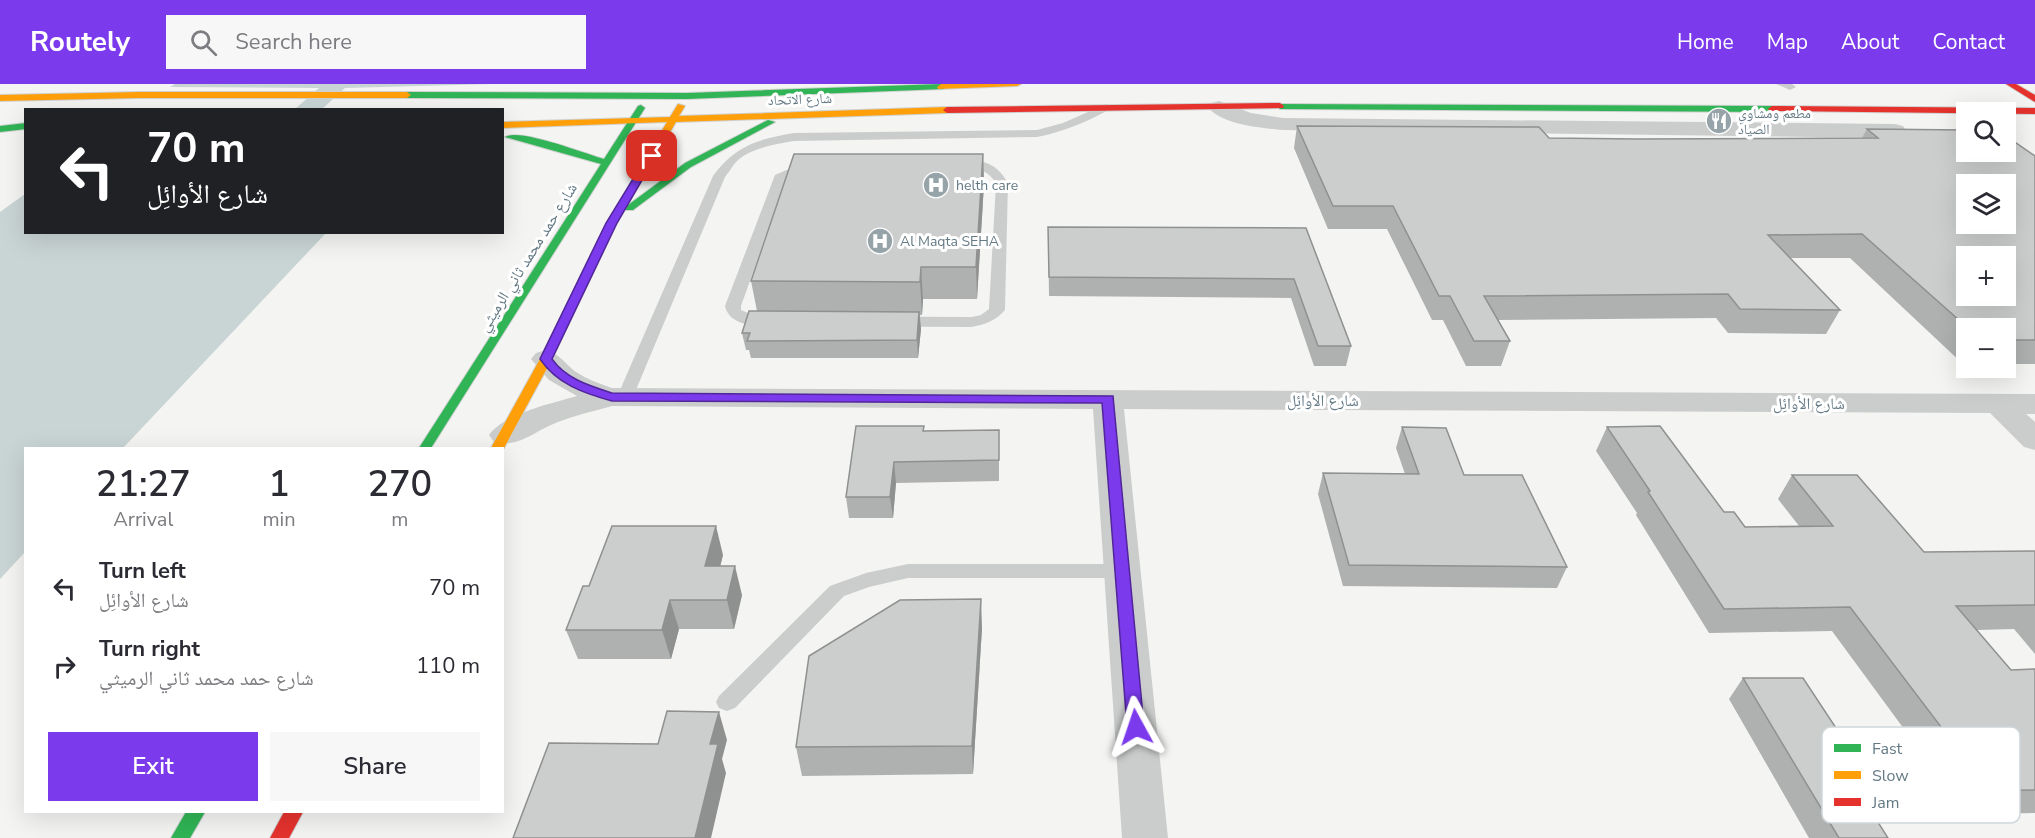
<!DOCTYPE html>
<html lang="en">
<head>
<meta charset="utf-8">
<style>
	:root { --surface:#fff; --page:#f7f7f7; --text:#2b2b33; --muted:#7c7c81; --accent:#7c3aed }
	body { margin:0; font-family:"Nunito Sans","Noto Naskh Arabic",sans-serif; background:var(--page); color:var(--text); height:100vh; display:flex; flex-direction:column; font-size:22px; white-space:nowrap }
	* { box-sizing:border-box; margin:0 }
	p { font-size:20px; color:var(--muted) }
	.icon { flex:none; width:33px; height:33px; fill:none; stroke:currentColor; stroke-width:2; stroke-linecap:round; stroke-linejoin:round }
	.map { position:relative; flex:1; overflow:hidden }
	.drawer { position:absolute; left:24px; top:363px; width:480px; height:366px; display:flex; flex-direction:column; background:var(--surface); border-radius:0px; box-shadow:0 6px 24px #0002 }
	.drawer>* { flex:none }
	.hud { position:absolute; left:24px; top:24px; width:480px; height:126px; border-radius:0px; box-shadow:0 6px 24px #0002; background:#202124; color:#fff; overflow:hidden }
	.buttons { position:absolute; left:1956px; top:18px; display:grid; gap:12px }
	.buttons a { display:grid; place-items:center; width:60px; height:60px; border-radius:0px; background:var(--surface); box-shadow:0 6px 24px #0002; font-size:30px }
	.pin { position:absolute; display:grid; place-items:center; width:51px; height:51px; color:#fff; margin:-26px; border-radius:12px; box-shadow:0 3px 9px #0006 }
	.me { position:absolute; width:66px; margin:-33px; rotate:355deg; stroke-linejoin:round; filter:drop-shadow(0 0 4px #0008) }
	.turn { display:flex; align-items:center; gap:21px; height:126px; padding:0 24px; font-size:27px }
	.turn .icon { width:78px; height:78px; stroke-width:2.5 }
	.turn b { display:block; font-size:42px; line-height:51px }
	.eta { display:flex; justify-content:space-evenly; align-items:center; height:102px; text-align:center }
	.eta b { font-size:36px; font-weight:600; line-height:42px }
	.cta { display:flex; gap:12px; margin-top:auto; padding:12px 24px }
	.cta a { flex:1; height:69px; border-radius:0px; background:var(--accent); color:#fff; font-size:24px; font-weight:600; line-height:69px; text-align:center }
	.cta a+a { background:var(--page); color:var(--text) }
	ul { padding:0; list-style:none }
	li { display:flex; align-items:center; gap:18px; height:78px; padding:0 24px }
	li div { flex:1 }
	li b { display:block; font-size:22px }
	li em { font-style:normal }
	header { display:flex; align-items:center; gap:36px; box-sizing:border-box; height:84px; padding:0 30px; background:var(--accent); color:#fff }
	header strong { font-size:28px }
	nav { display:flex; gap:33px; margin-inline-start:auto; font-size:21px }
	.search { width:420px; height:54px; background:var(--page); display:flex; align-items:center; gap:15px; box-sizing:border-box; padding:0 21px; border-radius:0px; color:var(--muted); font-size:22px }
	.map>svg:first-child { display:block }
</style>
</head>
<body>
<header>
<strong>Routely</strong>
<div class="search"><svg class="icon" aria-label="search" viewBox="0 0 24 24"><circle cx="10" cy="10" r="6"/><path d="M15 15l6 6"/></svg>Search here</div>
<nav><a>Home</a><a>Map</a><a>About</a><a>Contact</a></nav>
</header>
<div class="map">
<svg width="2035" height="754" viewBox="0 0 2035 754">
	<rect width="100%" height="100%" fill="#f4f4f2"/>
	<g fill="#c9d4d5">
		<path d="M175 0H493L345 4 321 26 295 25 319 4 170 3Z"/>
		<path d="M25 110 26 148 326 149 123 364H26L25 468 0 495V128Z"/>
	</g>
	<g fill="none" stroke-linecap="round" stroke-linejoin="round">
		<g stroke="#d0d2d2" stroke-width="2">
			<g id="fast">
				<path d="M941 0 945 3 944 5 687 15 407 14 403 11 407 8 687 9Z"/>
				<path d="M1277 20 1772 22 1776 25 1772 28 1280 25 1276 22Z"/>
				<path d="M641 21 645 24 431 364H419L601 80 505 53C520 44 585 70 604 75L638 22Z"/>
				<path d="M768 36 775 38 691 83 633 126H625L624 124 685 79Z"/>
				<path d="M26 39V45L0 48V42Z"/>
				<path d="M186 728H205L190 754H171Z"/>
			</g>
		</g>
		<g stroke="#d0d2d2" stroke-width="2">
			<g id="slow">
				<path d="M941 0H1021L1017 2 938 5 937 3Z"/>
				<path d="M139 8H407L411 11 407 14H139L0 17V11Z"/>
				<path d="M678 20 685 22 679 32 947 23 951 26 947 29 676 38 617 139 552 275 504 364 502 366 491 364 540 275 607 139 667 38 502 44V38L670 33Z"/>
			</g>
		</g>
		<g stroke="#d0d2d2" stroke-width="2">
			<g id="jam">
				<path d="M2006 0H2016L2035 11V18Z"/>
				<path d="M1280 19 1284 22 1283 24 947 29 943 26 947 23Z"/>
				<path d="M1772 22 2035 24V30L1769 27 1768 25Z"/>
				<path d="M284 728H303L289 754H270Z"/>
			</g>
		</g>
		<g fill="#cbcdcd" fill-rule="evenodd">
			<path d="M1776 0H1792L1796 3 1790 6Z"/>
			<path d="M1106 20 1112 23 1110 25C1087 38 1063 48 1037 53L794 57C776 60 751 64 737 77 733 81 729 88 725 93L633 313 631 317H619L617 313 713 92C735 62 758 55 794 49L1037 46 1063 39Z"/>
			<path d="M850 72C883 73 962 68 989 80 998 84 1003 91 1008 99L1005 226C995 237 986 240 972 243L755 242C742 240 728 236 725 222L775 91 805 78ZM850 80 967 82C979 84 989 88 996 99L989 225 981 231 972 233 755 232 741 226V222L786 96 812 84Z"/>
			<path d="M908 480H1122L1129 482 1132 487 1129 492 1122 494H908L869 503 844 512 735 624 727 627 719 624 716 618 719 612 830 502 866 489Z"/>
		</g>
		<g fill="#cbcdcd" fill-rule="evenodd">
			<path d="M1219 17 1251 29 1283 34 1895 40 1903 42 1906 47 1903 52 1895 54 1283 46C1263 44 1221 41 1208 23L1212 19Z"/>
			<path d="M546 266C560 270 565 280 576 288 587 295 600 300 612 304L2035 310V330H2026L2035 338V366L2024 363 1990 329 1124 325 1168 754H1122L1093 325 612 322C594 327 576 331 558 338 536 346 518 365 494 358L489 351C503 330 553 319 577 312L549 296 531 275 536 269Z"/>
		</g>
		<use href="#fast" fill="#30b455" fill-rule="evenodd"/>
		<use href="#slow" fill="#ff9f0a" fill-rule="evenodd"/>
		<use href="#jam" fill="#e5322d" fill-rule="evenodd"/>
	</g>
	<g fill="#afb1b1">
		<path d="M1297 42 1549 54 1637 55 1862 54 1867 45 2035 72V280H2006V244H1966V281H1964L1850 174H1790L1840 226 1826 250 1728 249 1716 234 1498 236 1510 257 1501 282H1466L1443 236H1432L1387 145H1328L1294 64Z"/>
		<path d="M983 70 984 100 977 215H923L922 231H920L921 245 918 274H751L749 266H746L742 249 757 227 751 197Z"/>
		<path d="M1048 143 1306 144 1351 262 1346 282H1314L1291 214 1049 212Z"/>
		<path d="M924 342V347L999 346V397L896 399 893 434H849L846 413Z"/>
		<path d="M1402 343 1464 391 1567 483 1557 504 1343 502 1318 410 1323 389 1405 390 1396 364Z"/>
		<path d="M1607 343 1745 443 1799 442 1778 415 1792 391 1924 468 2035 467V570L2014 545 1977 546 2011 586 2035 585V729L1939 731 1903 681 1918 664 1832 547 1709 549 1636 431 1637 429 1596 367Z"/>
		<path d="M723 471 720 482 742 511 734 545H679L671 575H578L566 546 589 502Z"/>
		<path d="M982 544 973 690 802 692 796 663Z"/>
		<path d="M1743 594 1869 694 1858 707 1888 754H1809L1729 615Z"/>
	</g>
	<g fill="#8f9090">
		<path d="M983 70 984 100 977 215 976 183Z"/>
		<path d="M921 183 923 215 922 231 920 198Z"/>
		<path d="M919 228 921 245 918 274 917 256Z"/>
		<path d="M894 378 896 399 893 434 890 413Z"/>
		<path d="M716 442 723 471 713 511 705 482Z"/>
		<path d="M735 482 742 511 734 545 727 516Z"/>
		<path d="M981 515 982 544 973 690 972 662Z"/>
		<path d="M670 516 679 545 671 575 662 546Z"/>
		<path d="M719 628 727 656 722 675 726 689 711 754H695L710 660Z"/>
	</g>
	<g fill="#cccece" stroke="#8f9090" stroke-width="1.5" fill-rule="evenodd">
		<path d="M1297 42 1539 43 1549 54 1637 55 1878 54 1867 45 1966 46V68H2006V52L2035 72V256H2006V244H1968L1862 150 1768 151 1840 226 1740 225 1728 210 1484 212 1510 257H1474L1450 212H1439L1393 122H1333ZM1966 100H2006V140H1966ZM1966 172H2006V212H1966Z"/>
		<path d="M794 70H983L976 183H921L920 198 751 197Z"/>
		<path d="M1048 143 1306 144 1351 262H1318L1294 195 1049 193Z"/>
		<path d="M749 227 919 228 917 256 747 257 750 249H742Z"/>
		<path d="M856 342H924L923 347 999 346V376L894 378 890 413H846Z"/>
		<path d="M1660 342 1724 428H1734L1745 443 1833 442 1792 391H1857L1924 468 2035 467V521L1956 522 2011 586 2035 585V706L1962 707 1924 657 1951 656 1850 523 1724 525 1648 408 1650 407 1607 343Z"/>
		<path d="M1402 343 1446 344 1464 391H1522L1567 483 1349 481 1323 389 1419 390Z"/>
		<path d="M612 442H716L705 482H735L727 516H670L662 546H566L583 502H589Z"/>
		<path d="M981 515 972 662 796 663 809 572 900 516Z"/>
		<path d="M1743 594H1803L1869 694H1850L1888 754H1839Z"/>
		<path d="M667 627 719 628 710 660H718L695 754H513L549 659 658 660Z"/>
	</g>
	<path fill="#7c3aed" stroke="#51269a" stroke-width="1.5" d="M652 69 656 72 617 139 552 275C566 295 590 302 612 309L1113 312 1144 643 1142 648 1136 650 1130 648 1127 643 1102 319 612 317C583 309 557 300 540 275L606 139 647 72Z"/>
	<defs>
		<g id="restaurant-disc" transform="scale(1.35)"><circle r="9.5" fill="#96a4aa" stroke="#fff"/><path d="M-5-6h1v4h1v-4h1v4h1v-4h1v5L-1.5 .5V6h-2V.5L-5-1ZM5-6V6H3V1.5H1.5Q1.5-4 5-6Z" fill="#fff"/></g>
		<g id="hospital-disc" transform="scale(1.35)"><circle r="9.5" fill="#96a4aa" stroke="#fff"/><path d="M-5-5h3v3.5h4V-5h3V5h-3V1.5h-4V5h-3Z" fill="#fff"/></g>
	</defs>
	<g fill-rule="evenodd">
		<use href="#restaurant-disc" x="1719" y="37"/>
		<use href="#hospital-disc" x="936" y="101"/>
		<use href="#hospital-disc" x="880" y="157"/>
	</g>
	<g text-anchor="middle" stroke-width="6" stroke-linejoin="round" paint-order="stroke">
		<g font-size="14" fill="#637984" stroke="#fff">
			<text transform="translate(800 15) rotate(-2)" y="5">شارع الاتحاد</text>
		</g>
		<g font-size="14" fill="#637984" stroke="#fff" text-anchor="start">
			<text x="1738" y="34">مطعم ومشاوي<tspan x="1738" dy="16">الصياد</tspan></text>
			<text x="956" y="106">helth care</text>
			<text x="900" y="162">Al Maqta SEHA</text>
		</g>
		<g font-size="16" fill="#637984" stroke="#fff">
			<text transform="translate(527 173) rotate(-58)" y="6">شارع حمد محمد ثاني الرميثي</text>
			<text x="1323" y="322">شارع الأوائِل</text>
			<text x="1809" y="325">شارع الأوائِل</text>
		</g>
	</g>
	<rect x="1822" y="643" width="198" height="96" rx="9" fill="#fff" stroke="#d0d7da" stroke-width="1.5"/>
	<rect x="1834" y="660" width="27" height="8" fill="#30b455"/>
	<rect x="1834" y="687" width="27" height="8" fill="#ff9f0a"/>
	<rect x="1834" y="714" width="27" height="8" fill="#e5322d"/>
	<g font-size="16" fill="#637984">
		<text x="1872" y="670">Fast</text>
		<text x="1872" y="697">Slow</text>
		<text x="1872" y="724">Jam</text>
	</g>
</svg>
<div class="buttons">
<a><svg class="icon" aria-label="search" viewBox="0 0 24 24"><circle cx="10" cy="10" r="6"/><path d="M15 15l6 6"/></svg></a>
<a><svg class="icon" aria-label="layers" viewBox="0 0 24 24"><path d="M12 4l9 5-9 5-9-5zM3 14l9 5 9-5"/></svg></a>
<a>+</a>
<a>−</a>
</div>
<div class="pin" style="left:652px;top:72px;background:#d93025"><svg class="icon" aria-label="arrive" viewBox="0 0 24 24"><path d="M6 21V4h12l-3 4 3 4H6"/></svg></div>
<svg class="me" style="left:1136px;top:643px" viewBox="-20 -20 40 40"><path d="M0-17L14 15 0 8-14 15z" fill="#7c3aed" stroke="#fff" stroke-width="4"/></svg>
<div class="hud">
<div class="turn"><svg class="icon" aria-label="left" viewBox="0 0 24 24"><path d="M17 20v-9H6M10 6l-5 5 5 5"/></svg><div><b>70 m</b>شارع الأوائِل</div></div>
</div>
<section class="drawer">
<div class="eta">
<div><b>21:27</b><p>Arrival</p></div>
<div><b>1</b><p>min</p></div>
<div><b>270</b><p>m</p></div>
</div>
<ul>
<li><svg class="icon" aria-label="left" viewBox="0 0 24 24"><path d="M17 20v-9H6M10 6l-5 5 5 5"/></svg><div><b>Turn left</b><p>شارع الأوائِل</p></div><em>70 m</em></li>
<li><svg class="icon" aria-label="right" viewBox="0 0 24 24"><path d="M7 20v-9h11M14 6l5 5-5 5"/></svg><div><b>Turn right</b><p>شارع حمد محمد ثاني الرميثي</p></div><em>110 m</em></li>
</ul>
<div class="cta"><a>Exit</a><a>Share</a></div>
</section>
</div>
</body>
</html>
